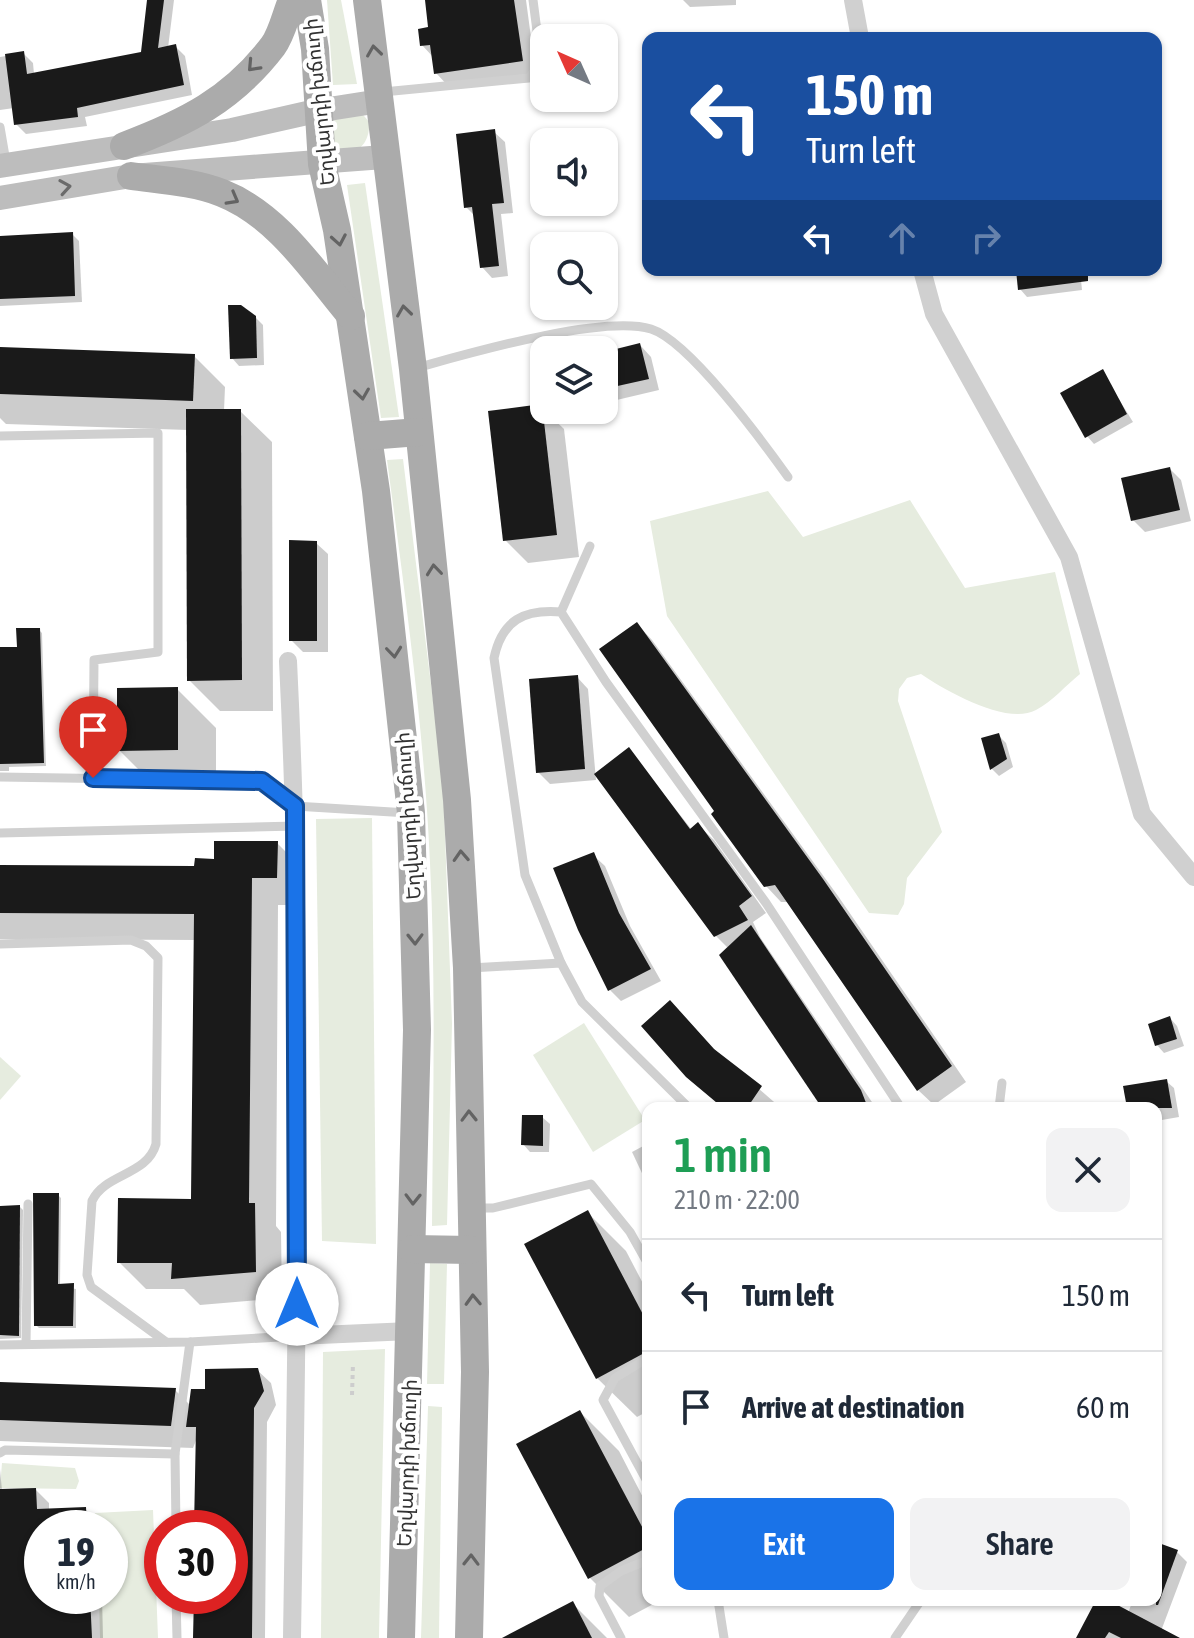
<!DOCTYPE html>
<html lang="en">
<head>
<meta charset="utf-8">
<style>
	:root { --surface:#fff; --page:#f2f2f3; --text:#1f2937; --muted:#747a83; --line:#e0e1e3; --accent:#1a73e8 }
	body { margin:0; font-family:"Asap Condensed","Noto Sans Armenian",sans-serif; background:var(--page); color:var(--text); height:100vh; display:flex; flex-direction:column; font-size:30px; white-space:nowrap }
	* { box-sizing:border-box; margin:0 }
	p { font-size:26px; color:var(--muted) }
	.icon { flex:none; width:44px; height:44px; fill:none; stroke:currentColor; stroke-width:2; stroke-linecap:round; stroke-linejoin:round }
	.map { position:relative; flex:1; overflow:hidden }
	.panel { position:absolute; left:642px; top:1102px; width:520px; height:504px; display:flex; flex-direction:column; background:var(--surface); border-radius:16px; box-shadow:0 2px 6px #0004 }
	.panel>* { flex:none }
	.top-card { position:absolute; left:642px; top:32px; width:520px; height:244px; border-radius:16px; box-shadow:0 2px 6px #0004; background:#1a4fa0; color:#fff; overflow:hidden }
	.needle { width:52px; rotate:315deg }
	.buttons { position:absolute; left:530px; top:24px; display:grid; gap:16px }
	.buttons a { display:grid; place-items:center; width:88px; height:88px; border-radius:16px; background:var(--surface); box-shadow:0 2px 6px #0004; font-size:40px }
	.speed { position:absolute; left:24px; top:1510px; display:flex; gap:16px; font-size:40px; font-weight:700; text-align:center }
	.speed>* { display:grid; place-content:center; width:104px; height:104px; border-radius:50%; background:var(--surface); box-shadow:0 2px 6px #0004; line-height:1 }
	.speed small { font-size:20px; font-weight:400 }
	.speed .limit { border:12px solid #d22; background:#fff; color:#111 }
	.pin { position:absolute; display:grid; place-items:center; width:68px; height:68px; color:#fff; margin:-82px -34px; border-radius:50% 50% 50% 0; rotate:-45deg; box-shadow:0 0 8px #0007 }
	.pin .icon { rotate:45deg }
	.me { position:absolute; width:88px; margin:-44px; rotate:0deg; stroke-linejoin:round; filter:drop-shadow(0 0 6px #0008) }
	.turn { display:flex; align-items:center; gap:28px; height:168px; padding:0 32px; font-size:36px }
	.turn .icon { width:104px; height:104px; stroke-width:2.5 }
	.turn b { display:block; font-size:56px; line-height:68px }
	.lanes { display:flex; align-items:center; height:76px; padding:0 32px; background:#0003; justify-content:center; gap:40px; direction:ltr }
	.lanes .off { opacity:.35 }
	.round { display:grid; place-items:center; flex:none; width:84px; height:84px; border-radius:16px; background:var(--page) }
	.overview { display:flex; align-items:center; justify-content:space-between; height:136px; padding:0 32px }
	h1 { font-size:48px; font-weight:600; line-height:60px; color:#1e9e55 }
	.action { display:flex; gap:16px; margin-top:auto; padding:16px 32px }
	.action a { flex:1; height:92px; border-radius:16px; background:var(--accent); color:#fff; font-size:32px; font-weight:600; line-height:92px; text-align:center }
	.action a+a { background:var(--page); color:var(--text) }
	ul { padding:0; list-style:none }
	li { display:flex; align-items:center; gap:24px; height:112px; padding:0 32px; border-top:2px solid var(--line) }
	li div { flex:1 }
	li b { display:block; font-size:30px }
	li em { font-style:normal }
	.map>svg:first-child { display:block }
</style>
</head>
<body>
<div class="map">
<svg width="1194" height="1638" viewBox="0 0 1194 1638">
	<rect width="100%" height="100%" fill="#fff"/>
	<g fill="#e6ecdf">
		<path d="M327 0H341L357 84 333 85Z"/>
		<path d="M360 111 369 122C371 146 351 163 331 142L334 116Z"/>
		<path d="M365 183 399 417 381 418 347 185Z"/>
		<path d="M403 459 443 781 452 1024 447 1225 432 1226C433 1105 436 984 430 863 424 728 405 593 387 460Z"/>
		<path d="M768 491 803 537 910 500 965 588 1055 572 1080 674C1066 685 1052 702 1036 710 1007 726 946 691 921 674L907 678 899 689 898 701 942 832 907 878 904 904 898 915 869 913 667 616 650 521Z"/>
		<path d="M372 818 376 1244 322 1241 316 819Z"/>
		<path d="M584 1023 645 1120 593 1152 533 1055Z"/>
		<path d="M0 1057 21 1076 0 1100Z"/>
		<path d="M430 1263 447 1264 444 1384H427Z"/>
		<path d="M385 1349 379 1638H321L323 1352Z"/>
		<path d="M428 1406 442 1407 439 1638H421Z"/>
		<path d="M2 1463 75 1468 79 1481 76 1489 0 1488Z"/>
		<path d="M153 1510 158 1638H100L99 1596H110V1528H96L95 1513Z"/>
	</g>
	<g fill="#0003">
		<path d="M149 0H174L168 48 175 46 185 56 192 95 85 117 87 126 26 134 16 124 14 108 0 110V57L23 53 33 63 34 74 142 54Z"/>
		<path d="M427 0H526L536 75 450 88 436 73 433 57 422 45 431 29Z"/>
		<path d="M683 0H736V5L690 7Z"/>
		<path d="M494 132 505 142 513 213 501 214 508 276 492 278 482 267 475 216 466 207Z"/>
		<path d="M72 234 79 241 82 302 0 306V238Z"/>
		<path d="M1018 270H1080L1082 290 1027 297 1020 289Z"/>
		<path d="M255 317 263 325 264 365 239 366 232 358Z"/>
		<path d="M640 345 651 357 659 390 604 403V354Z"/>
		<path d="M0 349 194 356 225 387 224 411H240L272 442 273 711H220L189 680 188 430 6 424 0 418Z"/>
		<path d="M1102 372 1133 422 1094 444 1087 436Z"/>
		<path d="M541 407 564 429 579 557 528 563 505 540Z"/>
		<path d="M1170 469 1181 480 1191 521 1145 532 1133 520Z"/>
		<path d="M316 543 328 554V652H303L291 640Z"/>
		<path d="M637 624 652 640 838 896 966 1082 934 1105 918 1090 789 902H781L766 886 717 811Z"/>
		<path d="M39 630 42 633 46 766 9 767V771H0V649H19Z"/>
		<path d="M577 677 588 689 596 780 550 784 538 772Z"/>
		<path d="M177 689 216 728V789H158L119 750Z"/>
		<path d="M998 735 1006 743 1013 767 999 776 992 769 983 740Z"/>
		<path d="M629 750 692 830 698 825 714 840 766 913 753 922 760 937 876 1108H824L729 949 716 936Z"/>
		<path d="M277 843 304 870V905H278L276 1226 281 1232 282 1298 200 1305 184 1289H146L119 1262 193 1201 196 940 0 939V867L196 868Z"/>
		<path d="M593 855 605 866 630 926 661 981 621 1001 610 990Z"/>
		<path d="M670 1002 721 1056 781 1108H727Z"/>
		<path d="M1170 1018 1177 1026 1184 1046 1164 1053 1157 1045Z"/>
		<path d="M1166 1081 1174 1088 1179 1117 1156 1121V1108H1129Z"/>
		<path d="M542 1117 550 1124 549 1152H530L523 1144Z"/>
		<path d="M647 1144 648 1145V1186L632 1152Z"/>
		<path d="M58 1195 61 1198 60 1286 76 1289V1328H39L36 1325Z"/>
		<path d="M20 1207 23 1210 21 1338 0 1339V1208Z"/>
		<path d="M587 1212 626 1251 648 1293V1411L637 1417 597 1378Z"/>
		<path d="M257 1370 271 1383 276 1405 267 1422 265 1638H195L196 1596H230V1528H197V1438L193 1448 0 1441V1384L175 1390 191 1406 208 1391Z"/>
		<path d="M580 1412 619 1451 648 1507V1600H661L629 1617 590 1578 519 1445Z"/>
		<path d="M0 1469 2 1491 36 1490 49 1503V1511L85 1509 99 1523V1528H42V1596H102L103 1638H0Z"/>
		<path d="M1156 1544 1177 1552 1187 1562 1161 1631 1173 1638H1078L1098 1600 1128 1613 1133 1600H1156Z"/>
		<path d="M572 1603 607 1638H513Z"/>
	</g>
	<g fill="#1a1a1a">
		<path d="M147 0H164L158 48 176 44 184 85 77 108 78 117 14 125 5 54 24 51 27 74 141 52Z"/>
		<path d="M425 0H514L523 61 434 74 430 45 420 46 418 29 428 27Z"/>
		<path d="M495 129 504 203 492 204 499 266 480 268 472 207 464 208 456 134Z"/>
		<path d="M73 232 75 296 0 299V236Z"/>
		<path d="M1016 270H1088V281L1018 290Z"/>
		<path d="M228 305H241L256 316 257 358 230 359Z"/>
		<path d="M640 343 649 379 604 389V352Z"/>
		<path d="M0 347 195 354 193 401 0 394Z"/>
		<path d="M1103 369 1127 414 1085 438 1060 393Z"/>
		<path d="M542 404 557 535 503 541 488 411Z"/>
		<path d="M186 409H241L242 680 187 681Z"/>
		<path d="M1170 467 1180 510 1131 521 1121 478Z"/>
		<path d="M289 540 317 541V641H289Z"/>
		<path d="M637 622 823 879 952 1066 917 1091 775 885 764 887 711 814 714 811 599 649Z"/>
		<path d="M16 628H40L44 763 0 764V647H17Z"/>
		<path d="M578 675 585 769 536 773 529 679Z"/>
		<path d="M178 687V750L117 751V688Z"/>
		<path d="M999 733 1007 759 990 770 981 738Z"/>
		<path d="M629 747 690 829 698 822 752 896 739 906 748 920 714 937 594 774Z"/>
		<path d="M214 841H278L277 878H252L249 1203H255L256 1272 171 1279 172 1263H117L118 1198 191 1199 194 914 0 913V865L194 866 195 858 214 859Z"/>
		<path d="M594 852 619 913 651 969 608 991 578 930 553 868Z"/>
		<path d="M751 925 861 1090 868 1108H822L719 955Z"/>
		<path d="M670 1000 714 1049 762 1086 747 1108H723L686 1077 641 1026Z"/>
		<path d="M1170 1016 1177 1039 1155 1046 1148 1024Z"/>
		<path d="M1167 1079 1172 1108H1127L1123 1086Z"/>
		<path d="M522 1115H543V1146L521 1145Z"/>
		<path d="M33 1193H59L58 1284 74 1283 73 1326H34Z"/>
		<path d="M20 1205 19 1336 0 1335V1206Z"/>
		<path d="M588 1210 648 1324V1351L596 1379 524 1244Z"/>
		<path d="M258 1368 264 1391 254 1408 252 1638H193L194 1596H230V1528H194L196 1427H186L191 1389H205V1369Z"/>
		<path d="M0 1382 176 1388 171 1426 0 1420Z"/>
		<path d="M580 1410 648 1538V1547L588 1579 516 1444Z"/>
		<path d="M36 1488 37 1509 86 1507 87 1528H38L40 1596H90L92 1638H0V1489Z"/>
		<path d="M1156 1542 1178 1550 1158 1605H1156Z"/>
		<path d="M1096 1600H1108L1180 1638H1121L1109 1632 1105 1638H1076Z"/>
		<path d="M573 1601 592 1638H502Z"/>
	</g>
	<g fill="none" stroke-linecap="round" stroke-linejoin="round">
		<path stroke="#cdcdcd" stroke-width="4" stroke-dasharray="4 4" stroke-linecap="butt" d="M352 1395 353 1363"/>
		<g stroke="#d0d0d0" stroke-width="9">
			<path d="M383 92 529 78 541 62 533 0"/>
			<path d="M0 127 6 162"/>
			<path d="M416 368C467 354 603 314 651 329 689 341 763 442 788 477"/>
			<path d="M0 436 158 433V652L94 660 93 778"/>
			<path d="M561 612 590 546"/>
			<path d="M0 777 262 781 295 806 408 813"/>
			<path d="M0 833 296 826"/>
			<path d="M0 944 131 940 146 946 158 958 156 1144C147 1176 105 1173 92 1201L87 1275 91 1287 166 1342"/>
			<path d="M561 963 525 875 494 658C502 620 524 609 561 612L606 682 766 903 901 1108"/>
			<path d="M470 968 561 963 582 1002 689 1108"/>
			<path d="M999 1108 1002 1083"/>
			<path d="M476 1208H493L591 1184 630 1232 648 1264"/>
			<path d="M26 1344 28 1204"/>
			<path d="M0 1345 190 1342 296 1336"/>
			<path d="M648 1358 615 1378 603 1400 648 1483"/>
			<path d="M0 1453 5 1450 175 1454"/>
			<path d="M176 1528 175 1454 190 1342"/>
			<path d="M176 1596 177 1638"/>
			<path d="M718 1600 724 1638"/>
			<path d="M621 1638 599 1596 600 1586 621 1571 648 1560"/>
			<path d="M895 1638 921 1600"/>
		</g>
		<g stroke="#d0d0d0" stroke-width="18">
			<path d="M853 0 860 38"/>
			<path d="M922 270 934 314 1069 557 1142 814 1194 877"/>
			<path d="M288 661C304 986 297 1313 292 1638"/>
			<path d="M297 1336 410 1331"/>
		</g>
		<g stroke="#bdbdbd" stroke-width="24">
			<path d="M0 166 232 130 316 111 380 101"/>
			<path d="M0 198 131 176 384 157"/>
		</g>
		<g stroke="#ababab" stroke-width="28">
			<path d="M307 0 315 49 322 164 337 230 376 491 411 813 417 1030 401 1638"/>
			<path d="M367 0 413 369 457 800 467 968 475 1372 469 1638"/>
			<path d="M124 146C185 123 232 100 273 46 282 34 286 14 292 0"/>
			<path d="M131 176C160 180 195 182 222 193 278 215 314 272 351 316"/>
			<path d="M368 436 419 432"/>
			<path d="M412 1249 471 1250"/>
		</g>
	</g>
	<defs><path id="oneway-chevron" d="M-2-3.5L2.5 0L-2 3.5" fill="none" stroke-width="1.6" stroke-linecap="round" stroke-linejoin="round" transform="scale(2)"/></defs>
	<g stroke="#636363">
		<use href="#oneway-chevron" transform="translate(374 51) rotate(-98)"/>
		<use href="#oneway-chevron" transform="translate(253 66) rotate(133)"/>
		<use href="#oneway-chevron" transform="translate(233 199) rotate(29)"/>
		<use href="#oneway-chevron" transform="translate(339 240) rotate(80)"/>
		<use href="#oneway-chevron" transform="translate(404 311) rotate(-98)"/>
		<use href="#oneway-chevron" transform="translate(362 394) rotate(82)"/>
		<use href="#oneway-chevron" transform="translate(434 570) rotate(-96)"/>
		<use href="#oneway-chevron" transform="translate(394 652) rotate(84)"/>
		<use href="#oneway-chevron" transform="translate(461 856) rotate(-93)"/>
		<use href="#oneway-chevron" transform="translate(415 939) rotate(89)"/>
		<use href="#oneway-chevron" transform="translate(469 1116) rotate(-91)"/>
		<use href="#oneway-chevron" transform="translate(413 1199) rotate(91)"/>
		<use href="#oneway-chevron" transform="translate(473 1300) rotate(-92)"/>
		<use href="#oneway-chevron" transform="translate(471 1560) rotate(-89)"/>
	</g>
	<use stroke="#6a6a6a" href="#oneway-chevron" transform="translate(65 187) rotate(-9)"/>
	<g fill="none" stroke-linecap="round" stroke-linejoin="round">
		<g stroke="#114b97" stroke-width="20">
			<path id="route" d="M93 778 262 781 295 806 297 1304"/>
		</g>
		<use href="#route" stroke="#1a73e8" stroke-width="14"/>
	</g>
	<g text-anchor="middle" stroke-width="8" stroke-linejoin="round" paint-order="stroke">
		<g font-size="20" fill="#333" stroke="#fff">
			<text transform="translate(319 102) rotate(-96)" y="7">Եղվարդի խճուղի</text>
			<text transform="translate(408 816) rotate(-94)" y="7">Եղվարդի խճուղի</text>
			<text transform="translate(407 1463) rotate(-88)" y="7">Եղվարդի խճուղի</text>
		</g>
	</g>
</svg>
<div class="buttons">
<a><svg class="needle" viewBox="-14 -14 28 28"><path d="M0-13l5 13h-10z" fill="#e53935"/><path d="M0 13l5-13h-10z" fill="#747a83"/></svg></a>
<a><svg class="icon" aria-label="sound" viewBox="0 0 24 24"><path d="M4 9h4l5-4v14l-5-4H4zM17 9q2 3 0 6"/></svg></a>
<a><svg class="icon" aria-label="search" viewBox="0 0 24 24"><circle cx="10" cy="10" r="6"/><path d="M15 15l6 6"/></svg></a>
<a><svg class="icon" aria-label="layers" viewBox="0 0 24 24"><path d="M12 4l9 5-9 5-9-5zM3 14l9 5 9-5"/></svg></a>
</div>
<div class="speed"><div>19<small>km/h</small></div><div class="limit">30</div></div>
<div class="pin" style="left:93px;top:778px;background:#d93025"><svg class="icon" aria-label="arrive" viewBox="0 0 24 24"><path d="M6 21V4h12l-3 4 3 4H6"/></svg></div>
<svg class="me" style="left:297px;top:1304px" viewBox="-20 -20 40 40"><circle r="19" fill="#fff"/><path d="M0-13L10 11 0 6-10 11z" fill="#1a73e8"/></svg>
<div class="top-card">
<div class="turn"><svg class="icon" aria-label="left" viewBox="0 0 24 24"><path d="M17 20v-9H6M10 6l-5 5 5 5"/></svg><div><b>150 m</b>Turn left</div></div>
<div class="lanes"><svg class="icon" aria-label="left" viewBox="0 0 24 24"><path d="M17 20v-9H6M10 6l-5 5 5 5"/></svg><svg class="icon off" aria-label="ahead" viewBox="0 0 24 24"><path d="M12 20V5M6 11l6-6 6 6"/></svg><svg class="icon off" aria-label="right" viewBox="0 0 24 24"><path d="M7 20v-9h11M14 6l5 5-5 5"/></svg></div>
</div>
<section class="panel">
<div class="overview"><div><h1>1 min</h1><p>210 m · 22:00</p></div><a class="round"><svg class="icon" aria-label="close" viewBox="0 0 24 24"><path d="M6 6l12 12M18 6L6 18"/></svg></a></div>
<ul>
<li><svg class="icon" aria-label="left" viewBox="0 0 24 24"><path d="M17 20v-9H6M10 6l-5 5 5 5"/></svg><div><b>Turn left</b></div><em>150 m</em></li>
<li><svg class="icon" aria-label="arrive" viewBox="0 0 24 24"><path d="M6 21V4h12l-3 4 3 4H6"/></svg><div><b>Arrive at destination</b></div><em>60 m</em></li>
</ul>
<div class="action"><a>Exit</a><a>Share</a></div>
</section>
</div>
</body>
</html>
